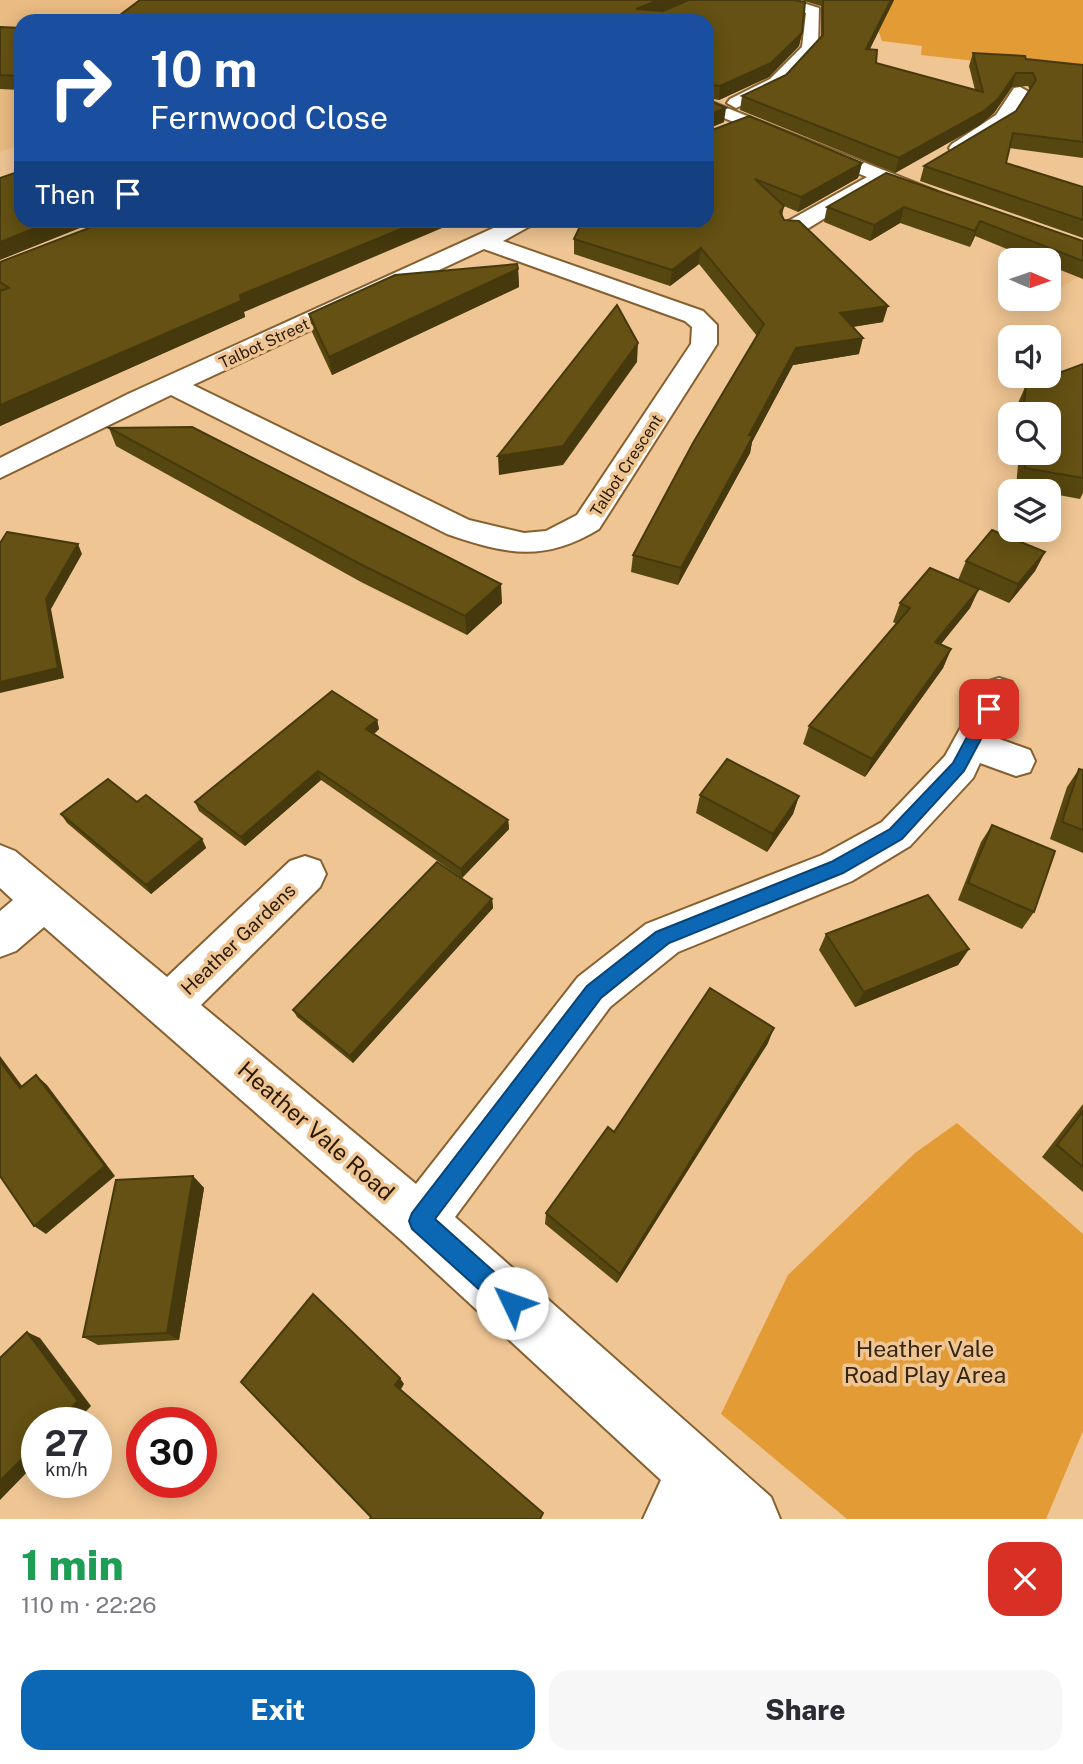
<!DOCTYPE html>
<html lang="en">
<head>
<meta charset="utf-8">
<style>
	:root { --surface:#fff; --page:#f7f7f7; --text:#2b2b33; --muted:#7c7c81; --accent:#0c68b5 }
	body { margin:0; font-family:"Public Sans",sans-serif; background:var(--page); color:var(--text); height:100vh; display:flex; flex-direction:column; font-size:26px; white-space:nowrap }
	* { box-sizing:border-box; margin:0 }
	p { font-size:23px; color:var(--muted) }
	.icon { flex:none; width:38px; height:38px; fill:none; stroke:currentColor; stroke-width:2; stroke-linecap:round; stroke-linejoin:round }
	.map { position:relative; height:1519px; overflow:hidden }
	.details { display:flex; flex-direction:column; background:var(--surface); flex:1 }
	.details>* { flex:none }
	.top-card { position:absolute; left:14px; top:14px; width:700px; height:214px; border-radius:21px; box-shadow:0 4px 18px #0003; background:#1a4fa0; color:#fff; overflow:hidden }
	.needle { width:46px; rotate:92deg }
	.buttons { position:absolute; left:998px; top:248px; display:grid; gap:14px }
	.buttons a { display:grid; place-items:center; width:63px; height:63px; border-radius:14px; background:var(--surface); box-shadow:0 4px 18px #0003; font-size:35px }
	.speed { position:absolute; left:21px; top:1407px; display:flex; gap:14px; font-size:35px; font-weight:700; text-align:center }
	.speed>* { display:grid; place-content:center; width:91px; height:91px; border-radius:50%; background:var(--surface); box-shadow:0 4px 18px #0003; line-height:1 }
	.speed small { font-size:18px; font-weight:400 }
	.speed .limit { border:10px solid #d22; background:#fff; color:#111 }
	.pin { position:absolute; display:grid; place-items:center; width:60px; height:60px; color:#fff; margin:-30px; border-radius:14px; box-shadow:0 4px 10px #0006 }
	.me { position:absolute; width:77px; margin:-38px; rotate:312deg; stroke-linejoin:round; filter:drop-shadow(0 0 5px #0008) }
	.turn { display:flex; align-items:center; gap:24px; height:147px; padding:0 21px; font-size:32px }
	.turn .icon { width:91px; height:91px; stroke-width:2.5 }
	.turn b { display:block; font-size:49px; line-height:60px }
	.then { display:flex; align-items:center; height:66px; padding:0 21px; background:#0003; gap:14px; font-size:26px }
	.round { display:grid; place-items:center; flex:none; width:74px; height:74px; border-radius:21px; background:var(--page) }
	.head { display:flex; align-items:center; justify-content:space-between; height:119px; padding:0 21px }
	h1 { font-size:42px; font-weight:800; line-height:52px; color:#1e9e55 }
	.button { display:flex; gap:14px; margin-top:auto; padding:14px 21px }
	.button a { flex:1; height:80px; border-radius:21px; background:var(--accent); color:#fff; font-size:28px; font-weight:800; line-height:80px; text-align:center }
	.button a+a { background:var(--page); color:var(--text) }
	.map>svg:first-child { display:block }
</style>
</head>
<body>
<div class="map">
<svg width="1083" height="1519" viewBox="0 0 1083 1519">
	<rect width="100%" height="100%" fill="#efc593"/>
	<g fill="#eabb82">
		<path d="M0 0H469L407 21H21V145L0 152Z"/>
		<path d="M1043 247 1083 274 1048 296V261H1026Z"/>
	</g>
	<g fill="#e39b36">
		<path d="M876 0H1083V73L921 55 922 46 882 41 877 27Z"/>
		<path d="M957 1123 1083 1234V1431L1046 1519H847L721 1414 788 1275 915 1153Z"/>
	</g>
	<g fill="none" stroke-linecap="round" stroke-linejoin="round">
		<g stroke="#866030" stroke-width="4">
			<g id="minor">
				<path d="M757 0H793L819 8 818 48 782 87 736 108 727 103 730 99 770 79 802 47 806 13 759 3Z"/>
				<path d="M1020 87 1029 92 1010 123 966 152H952L949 148 952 144 996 115 1014 88Z"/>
				<path d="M707 100 936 191 939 195 929 201 882 183 799 234H783L780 229 783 224 867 177 707 111Z"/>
				<path d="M511 220H541L503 241 703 311 717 325V344L599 529C543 563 506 554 447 534L171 395 0 478V458L128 394ZM484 249 685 321 692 327 691 344 577 515 546 531 524 533 469 520 193 385Z"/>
				<path d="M999 678 1012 682 1017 691 994 737 1030 750 1035 761 1030 772 1016 776 980 763 973 778 910 846 852 881 678 952 610 1007 455 1217 771 1497 780 1519H643L661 1480 401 1240 44 927 16 951 0 957V911L13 900 0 888V845L15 851 167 977 290 861 305 856 320 861 326 874 320 887 201 1005 416 1184 578 977 646 924 822 855 882 822 945 756 986 682Z"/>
			</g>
		</g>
		<use href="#minor" fill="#fff" fill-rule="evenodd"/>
	</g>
	<g fill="#564610">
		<path d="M801 0H894L870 49 876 63 975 90 969 66 973 53 1083 65V158L1009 148 1006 163 1083 187V238L920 181 924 166 1016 111 1030 90 1028 86 1012 87 994 113 980 125 895 173 740 110 742 96 786 75 821 37V6Z"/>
		<path d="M662 11 802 33 799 46 769 77 719 100 708 98V100L724 122 707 129Z"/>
		<path d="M0 27 21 28V90L0 89Z"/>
		<path d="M707 132 862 163 858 178 798 212 784 206 782 217 784 220 883 322 853 327 859 354 793 365 752 442 750 453 678 585 631 572 633 555 757 336 699 264 670 286 574 254V239Z"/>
		<path d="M886 173 1083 241V279L1048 265V261H1036L975 236 970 247 900 223 870 241 824 222 827 207Z"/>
		<path d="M0 262 244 312 245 317 0 426Z"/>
		<path d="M518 269 519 287 332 375 312 332 309 314Z"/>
		<path d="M1083 364V493L1080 499 1048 493V492L1016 487 1019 453H1048V415H1017L1018 403 1026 385Z"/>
		<path d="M109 428 502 603 467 635 361 582 116 446Z"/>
		<path d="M1045 552 1035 571 1009 603 978 589 970 608 941 644 951 649 943 668 865 777 803 744 809 726 897 624 893 622 900 603 958 580 966 561Z"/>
		<path d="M377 720 379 729 374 734 508 820 509 829 462 878 321 780 245 846 199 811 195 802Z"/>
		<path d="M1079 769 1083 770V853L1050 839 1067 787Z"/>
		<path d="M700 795 799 796 793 814 767 852 696 813Z"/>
		<path d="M137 802 202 839 206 848 151 894 67 823 61 814Z"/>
		<path d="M992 825 1034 912 1022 929 958 900 981 842Z"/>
		<path d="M492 899 493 908 353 1063 297 1017 293 1010Z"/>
		<path d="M826 934 969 949 958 965 855 1007 819 950Z"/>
		<path d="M768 1043 617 1283 545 1224 546 1213 614 1132Z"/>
		<path d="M1083 1104V1192L1042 1157Z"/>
		<path d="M193 1176 204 1188 179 1340 98 1345 83 1337Z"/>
	</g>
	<g fill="#46390d">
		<path d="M658 0H688L637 21 636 9Z"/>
		<path d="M891 0H894L863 62 866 49Z"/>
		<path d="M802 33 799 46 769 77 719 100 720 86Z"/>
		<path d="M1016 73 1012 87 994 113 980 125 895 173 899 158Z"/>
		<path d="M726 108 724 122 707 129 708 115Z"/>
		<path d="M862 163 858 178 798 212 801 197Z"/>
		<path d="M904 207 900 223 870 241 874 225Z"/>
		<path d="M55 220H100L0 260V242Z"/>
		<path d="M423 220H461L244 312 245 317 0 426V405L240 295Z"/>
		<path d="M980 221 975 236 970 247 975 231Z"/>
		<path d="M701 248 699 264 670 286 672 270Z"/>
		<path d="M518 269 519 287 332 375 329 357Z"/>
		<path d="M888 306 883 322 837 329 840 313Z"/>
		<path d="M863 338 859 354 793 365 752 442 750 453 678 585 681 568 749 435 796 348Z"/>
		<path d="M638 343 637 362 563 465 499 475 498 456Z"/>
		<path d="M78 544 82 554 51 609 64 678 0 693V682L46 599Z"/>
		<path d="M1045 552 1035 571 1009 603 1018 584Z"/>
		<path d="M501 584 502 603 467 635 465 616Z"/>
		<path d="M979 589 970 608 928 660 935 642Z"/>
		<path d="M951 649 943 668 865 777 872 759Z"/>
		<path d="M377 720 379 729 368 739 366 729Z"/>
		<path d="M318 771 321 780 245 846 241 837Z"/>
		<path d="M799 796 793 814 767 852 773 834Z"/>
		<path d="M508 820 509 829 462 878 461 869Z"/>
		<path d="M202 839 206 848 151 894 146 885Z"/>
		<path d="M492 899 493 908 353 1063 350 1056Z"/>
		<path d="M969 949 958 965 855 1007 864 992Z"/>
		<path d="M774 1028 768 1043 617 1283 620 1274Z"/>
		<path d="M0 1056 31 1098 20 1088 0 1061Z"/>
		<path d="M36 1075 47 1085 115 1176 46 1234 34 1226Z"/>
		<path d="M193 1176 204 1188 179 1340 167 1333Z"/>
		<path d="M27 1332 40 1338 91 1406 75 1423H57Z"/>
		<path d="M400 1378 404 1384 400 1391 395 1385Z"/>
		<path d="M37 1444V1462L0 1500V1481Z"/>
	</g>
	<g fill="#645113" stroke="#46390d" stroke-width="2">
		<path d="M140 0H658L636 9 663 11 689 0H793L805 2 802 33 771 63 720 86 707 84V21H112Z"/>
		<path d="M823 0H891L866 49 877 50 876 63 983 92 973 53 1025 56 1026 59 1083 65V142L1013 133 1006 163 1083 187V220L924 166 1016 111 1036 80 1033 73H1016L998 99 984 111 899 158 742 96 786 75 823 35Z"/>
		<path d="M0 27 21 28V76L0 75Z"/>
		<path d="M707 85 708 100 726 108 708 115 707 125Z"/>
		<path d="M749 116 862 163 801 197 755 179 784 206 780 212 784 220 799 221 888 306 840 313 863 338 796 348 749 435 753 436 681 568 633 555 693 443 764 324 701 248 672 270 574 239 583 220H707V132Z"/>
		<path d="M21 171V220H55L0 242V178Z"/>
		<path d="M886 173 1083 241V261L980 221 975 231 904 207 874 225 827 207Z"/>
		<path d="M110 220H423L240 295 241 301 0 405V291L9 288 0 282V262Z"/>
		<path d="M517 264 518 269 329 357 309 314 395 275Z"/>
		<path d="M617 305 638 343 563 446 498 456Z"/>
		<path d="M1083 364V478L1025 468 1026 453H1048V415H1023L1026 385Z"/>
		<path d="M192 427 501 584 465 616 358 563 109 428Z"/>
		<path d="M992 530 1045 552 1018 584 966 561Z"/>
		<path d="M7 532 78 544 46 599 58 668 0 682V543Z"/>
		<path d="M930 568 979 589 935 642 951 649 872 759 809 726 910 608 900 603Z"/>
		<path d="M332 691 377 720 366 729 508 820 461 869 318 771 241 837 195 802Z"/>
		<path d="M727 759 799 796 773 834 700 795Z"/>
		<path d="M1079 769 1083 770V830L1062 822Z"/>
		<path d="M108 779 137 802 146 795 202 839 146 885 61 814Z"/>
		<path d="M992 825 1055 851 1034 912 968 883Z"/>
		<path d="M437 862 492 899 350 1056 293 1010Z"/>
		<path d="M928 895 969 949 864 992 826 934Z"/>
		<path d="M710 988 774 1028 620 1274 546 1213 608 1127 614 1132Z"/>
		<path d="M0 1061 20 1088 36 1075 105 1166 34 1226 0 1176Z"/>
		<path d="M1083 1111V1167L1057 1145Z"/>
		<path d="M193 1176 167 1333 83 1337 116 1180Z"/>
		<path d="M313 1294 400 1378 395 1385 543 1513 540 1519H370L371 1517 241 1382Z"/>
		<path d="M27 1332 78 1401 57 1423H37V1444L0 1481V1358Z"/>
	</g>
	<path fill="#0c68b5" stroke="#084476" stroke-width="2" d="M989 703 997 709 964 771 902 839 843 873 669 943 601 998 435 1219 520 1295 523 1303 520 1311 512 1314 503 1311 412 1229 409 1221 412 1213 587 986 656 932 831 862 890 829 953 763 984 705Z"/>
	<g text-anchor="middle" stroke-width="7" stroke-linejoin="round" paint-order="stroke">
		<g font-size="16" fill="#281905" stroke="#efc593">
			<text transform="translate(264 343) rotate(-25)" y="6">Talbot Street</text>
			<text transform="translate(626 465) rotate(-57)" y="6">Talbot Crescent</text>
		</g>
		<g font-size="19" fill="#281905" stroke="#efc593">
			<text transform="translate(238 939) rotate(-44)" y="7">Heather Gardens</text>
		</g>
		<g font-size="23" fill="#281905" stroke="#efc593">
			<text transform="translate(316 1131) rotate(41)" y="8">Heather Vale Road</text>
		</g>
		<g font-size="23" fill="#352612" stroke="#efc593">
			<text x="925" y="1357">Heather Vale<tspan x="925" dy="26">Road Play Area</tspan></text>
		</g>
	</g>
</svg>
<div class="buttons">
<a><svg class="needle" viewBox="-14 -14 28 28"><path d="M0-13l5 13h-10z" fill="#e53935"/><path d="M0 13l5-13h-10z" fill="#7c7c81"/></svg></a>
<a><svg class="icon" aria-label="sound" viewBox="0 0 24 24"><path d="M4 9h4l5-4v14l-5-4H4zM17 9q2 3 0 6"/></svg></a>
<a><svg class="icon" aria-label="search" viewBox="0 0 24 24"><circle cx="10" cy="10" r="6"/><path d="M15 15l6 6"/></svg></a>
<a><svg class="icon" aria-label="layers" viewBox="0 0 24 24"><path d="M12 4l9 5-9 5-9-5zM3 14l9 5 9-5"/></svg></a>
</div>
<div class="speed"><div>27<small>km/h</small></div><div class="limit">30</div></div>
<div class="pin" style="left:989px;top:709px;background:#d93025"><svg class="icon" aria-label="arrive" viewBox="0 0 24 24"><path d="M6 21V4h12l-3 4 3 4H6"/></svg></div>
<svg class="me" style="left:512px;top:1303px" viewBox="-20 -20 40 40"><circle r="19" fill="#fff"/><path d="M0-13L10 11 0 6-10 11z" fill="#0c68b5"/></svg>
<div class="top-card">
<div class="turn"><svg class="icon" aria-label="right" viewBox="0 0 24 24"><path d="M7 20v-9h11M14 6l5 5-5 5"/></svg><div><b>10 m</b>Fernwood Close</div></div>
<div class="then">Then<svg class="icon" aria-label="arrive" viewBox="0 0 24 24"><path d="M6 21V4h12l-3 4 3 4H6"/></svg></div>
</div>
</div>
<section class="details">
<div class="head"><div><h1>1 min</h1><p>110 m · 22:26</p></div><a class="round" style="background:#d93025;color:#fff"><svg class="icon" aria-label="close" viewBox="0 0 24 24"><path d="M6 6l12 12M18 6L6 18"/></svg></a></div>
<div class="button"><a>Exit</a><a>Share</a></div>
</section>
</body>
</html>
